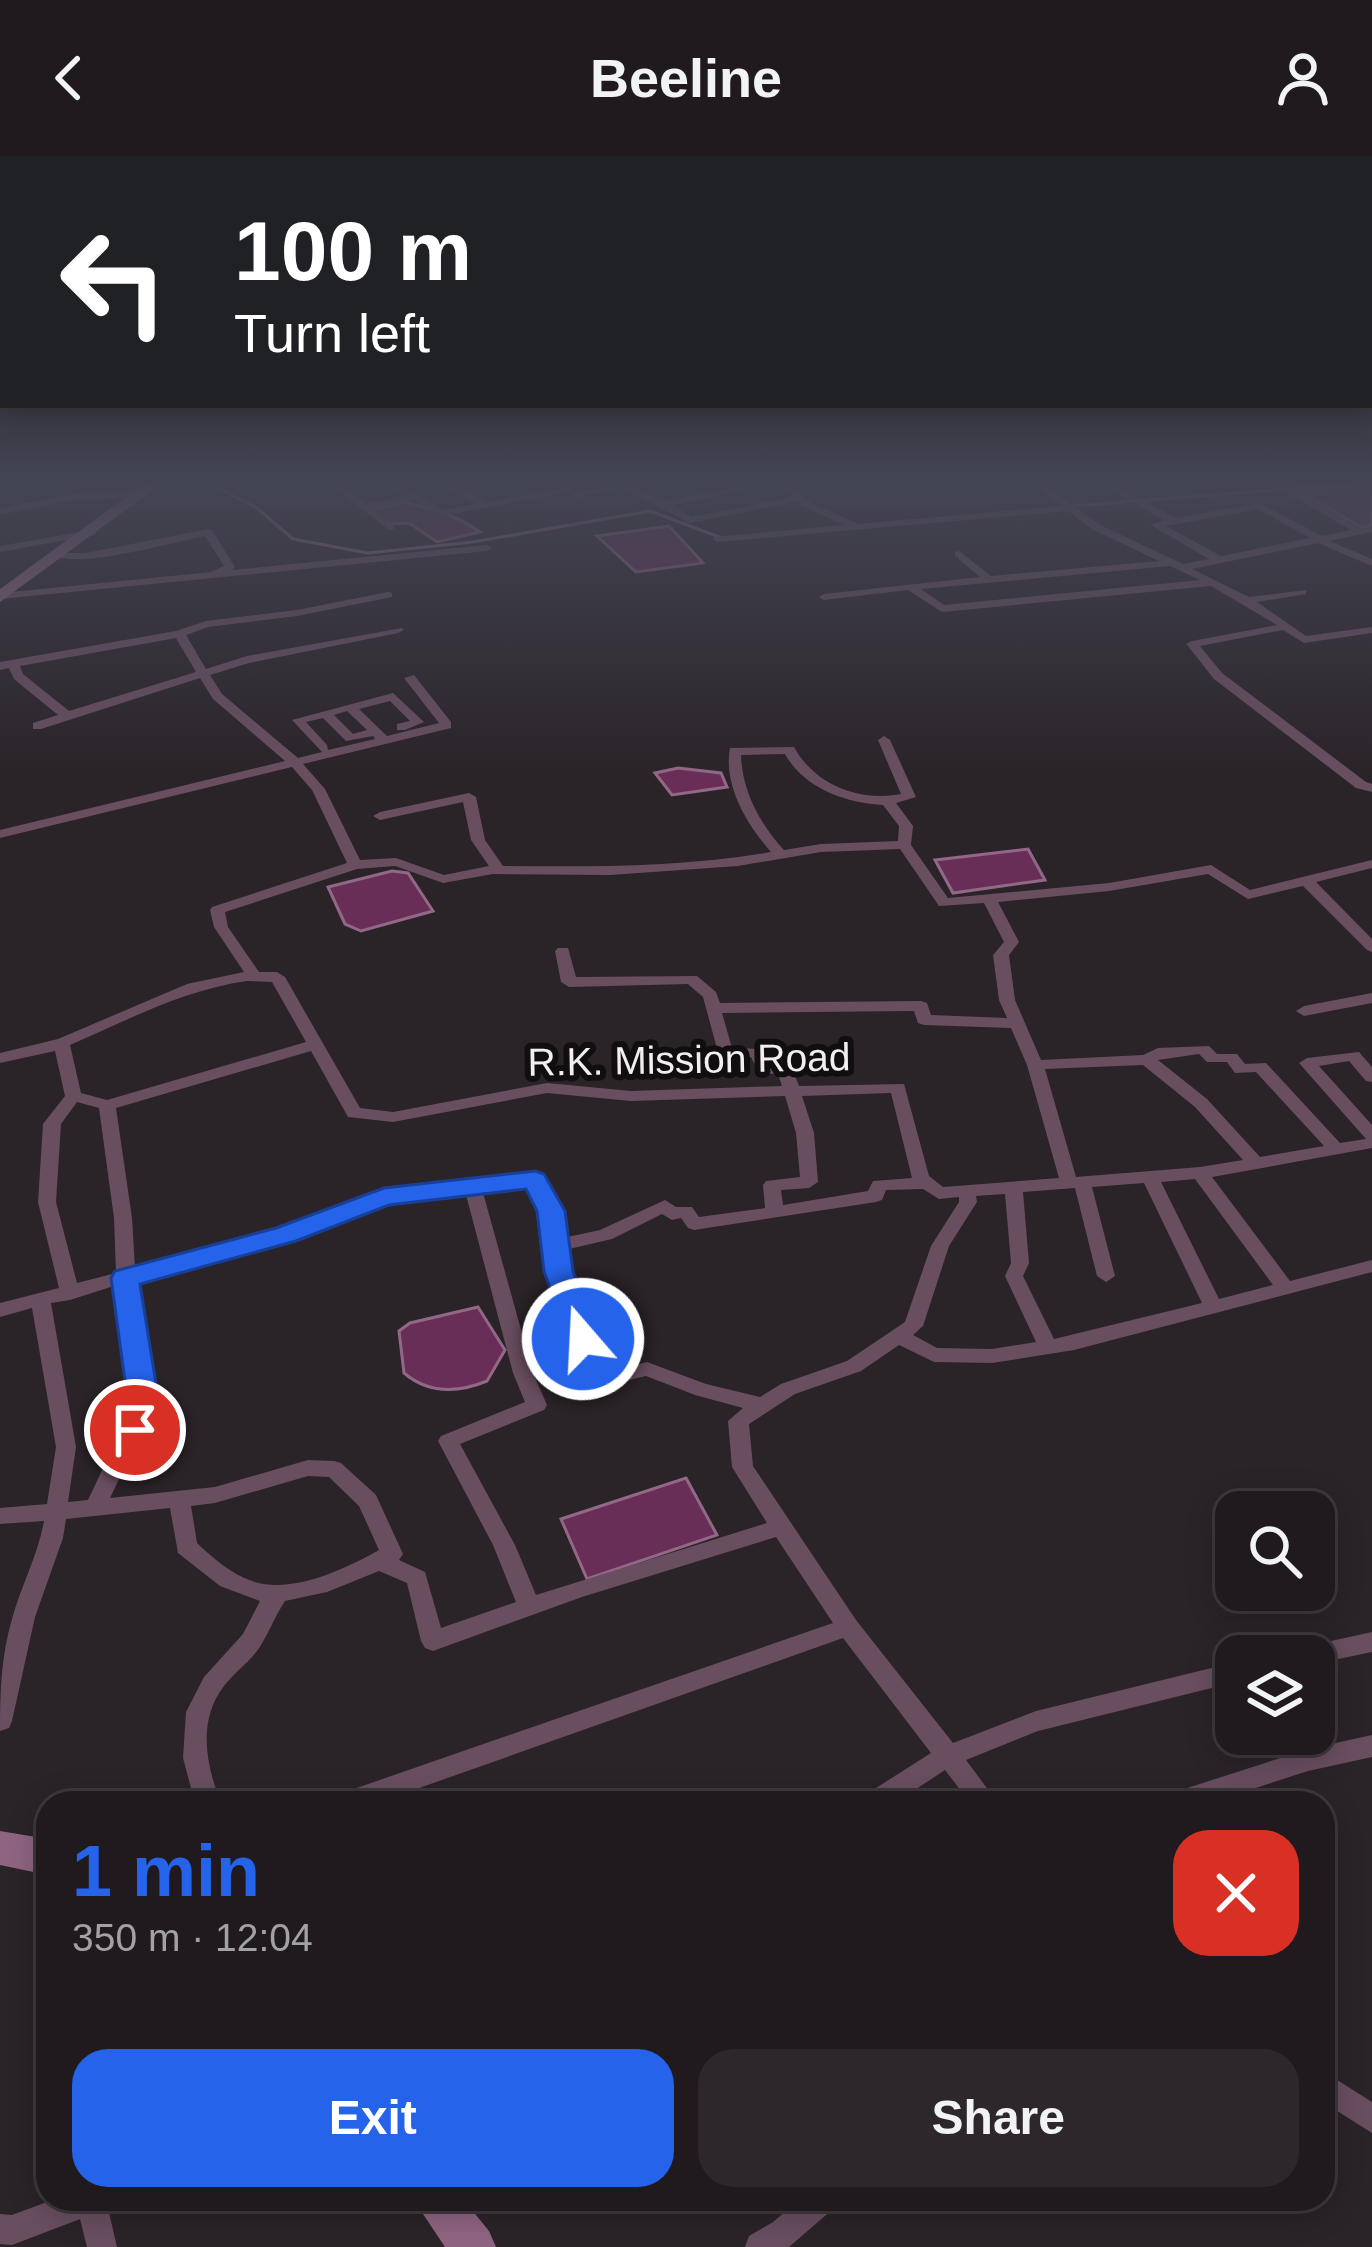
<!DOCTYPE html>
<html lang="en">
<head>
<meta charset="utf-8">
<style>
	:root { --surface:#201a1e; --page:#2d272b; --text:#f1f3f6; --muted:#a2a1a4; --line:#3d383c; --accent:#2563eb }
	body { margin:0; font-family:Helvetica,sans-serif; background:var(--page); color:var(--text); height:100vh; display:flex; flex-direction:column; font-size:45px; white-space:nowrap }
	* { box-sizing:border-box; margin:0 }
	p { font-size:39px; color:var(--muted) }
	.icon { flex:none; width:66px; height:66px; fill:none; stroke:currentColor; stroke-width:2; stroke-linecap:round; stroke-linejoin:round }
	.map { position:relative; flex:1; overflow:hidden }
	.details { position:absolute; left:36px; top:1635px; width:1299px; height:420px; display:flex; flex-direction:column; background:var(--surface); border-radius:36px; box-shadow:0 6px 30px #0003,0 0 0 3px var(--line) }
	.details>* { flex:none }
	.guide { position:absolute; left:0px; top:0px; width:1374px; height:252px; box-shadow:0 6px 30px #0003,0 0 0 3px var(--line); background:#202124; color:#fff; overflow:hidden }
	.tools { position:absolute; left:1215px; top:1335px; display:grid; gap:24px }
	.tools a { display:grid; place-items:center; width:120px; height:120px; border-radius:24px; background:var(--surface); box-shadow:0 6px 30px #0003,0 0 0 3px var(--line); font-size:60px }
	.pin { position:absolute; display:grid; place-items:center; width:102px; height:102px; color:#fff; margin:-51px; border:6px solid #fff; border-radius:50%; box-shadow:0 3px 12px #0007 }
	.me { position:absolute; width:132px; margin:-66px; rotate:341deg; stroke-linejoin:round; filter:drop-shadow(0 0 9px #0008) }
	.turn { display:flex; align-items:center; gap:42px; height:252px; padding:0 36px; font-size:54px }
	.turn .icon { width:156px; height:156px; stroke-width:2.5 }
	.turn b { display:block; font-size:84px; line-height:102px }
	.round { display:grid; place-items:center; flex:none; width:126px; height:126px; border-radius:36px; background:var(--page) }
	.overview { display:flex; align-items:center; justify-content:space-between; height:204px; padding:0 36px }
	h1 { font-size:72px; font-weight:700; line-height:90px; color:var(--accent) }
	.action { display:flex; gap:24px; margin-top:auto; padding:24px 36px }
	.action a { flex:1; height:138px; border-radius:36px; background:var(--accent); color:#fff; font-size:48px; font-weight:700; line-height:138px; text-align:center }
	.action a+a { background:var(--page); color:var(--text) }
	header { display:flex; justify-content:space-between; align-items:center; height:156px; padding:0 36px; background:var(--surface); font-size:54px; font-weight:700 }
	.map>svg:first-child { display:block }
</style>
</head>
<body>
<header><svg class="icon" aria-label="back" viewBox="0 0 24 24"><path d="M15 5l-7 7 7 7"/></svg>Beeline<svg class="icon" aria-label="person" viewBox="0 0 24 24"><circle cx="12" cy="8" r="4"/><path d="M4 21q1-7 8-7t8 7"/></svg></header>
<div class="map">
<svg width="1372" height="2091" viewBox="0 0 1372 2091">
	<rect width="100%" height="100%" fill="#2a2328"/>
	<g fill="#682e58" stroke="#926886" stroke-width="3">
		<path d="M1372 328V370L1361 372 1300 335Z"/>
		<path d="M405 346C433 353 456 359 480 376L437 386 409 367 390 368 371 354Z"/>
		<path d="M669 370 703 407 636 416 597 380Z"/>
		<path d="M678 612 721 617 727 631 672 639 655 617Z"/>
		<path d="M1028 693 1045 724 953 737 935 704Z"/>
		<path d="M392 715 408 717 433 755 361 775 345 768 328 731Z"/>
		<path d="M478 1151 505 1194 487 1225C458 1237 429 1238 404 1217L399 1175 410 1167Z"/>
		<path d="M686 1322 717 1379 587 1423 561 1363Z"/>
	</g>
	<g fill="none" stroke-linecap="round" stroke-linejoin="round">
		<g stroke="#926886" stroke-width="3">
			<path d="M211 328 257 352 293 383 368 397 473 386 650 355 722 382"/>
			<path d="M1073 350 1349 328"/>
		</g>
		<g fill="#694e60" fill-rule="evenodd">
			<path d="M328 328H340L366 348 407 340 388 328H400L444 354 476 348 444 328H457L487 346 568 330 578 335 630 328 665 345 750 328H771L673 349 691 361 793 341 776 328H788L804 340 805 344 858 368 1061 350 1033 328H1045L1100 369 1183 408 1209 403 1151 369 1164 364 1100 328H1113L1176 362 1259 347 1322 380 1351 374 1272 328H1285L1362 372 1372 370V376L1330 385 1372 403V410L1318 387 1192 413 1249 441 1306 434V438L1257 446 1306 480 1372 471V477L1304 487 1283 474 1200 490 1222 517 1366 626 1372 628V636L1356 632 1214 523 1188 490 1186 488 1192 485 1277 469 1211 430 942 456 908 434 824 444 819 441 824 438 980 421 955 400V396L959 395 991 420 1159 405 1092 373 1068 355 718 386 713 383 714 381 844 369 794 346 689 367 623 332 577 341 567 336 442 360 414 344 372 353 394 369V373L390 374ZM1258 353 1310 382 1221 400 1166 370ZM1170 410 1200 424 944 449 921 433Z"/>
			<path d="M144 336V340L141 341 74 344 0 358V352L74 338Z"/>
			<path d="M208 373 212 374 235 411 232 414 487 389 492 392 487 395 0 443 1 437 211 416 224 410 205 380C169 387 84 412 53 400L58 397H86Z"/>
			<path d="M91 374 96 377 95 379 0 396V390Z"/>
			<path d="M388 436 392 437V441L297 460 208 471 186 479 206 513 247 500 402 472 404 474 398 477 249 507 210 519 222 538 298 602 322 596 292 564 393 537 424 566 405 574H397V568L410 565 390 545 359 553 387 580 439 567 404 522 414 519 451 566V572L303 608 325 633 360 704 396 702 444 719 489 710 471 684 463 646 380 664 373 660 380 656 469 637 476 641 485 684 503 710C592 711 682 711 771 696 747 669 723 629 730 592L794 591C815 629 859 646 901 638L878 584 884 580 890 584 916 641 896 647 913 670 911 689 948 742 1109 727 1211 709 1250 734 1372 704V712L1316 726 1372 783V796L1367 794 1303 730 1248 743 1208 718 1109 735 998 746 1019 786 1009 799 1015 844 1041 904 1143 899 1158 892 1209 890 1217 898H1237L1245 908 1266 907 1340 987 1366 983 1299 907 1307 902 1359 896 1372 911V926L1366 925 1349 905 1319 910 1372 969V992L1212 1021 1290 1125 1372 1104V1116L1074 1194 992 1207 934 1206 899 1189 861 1215 795 1238 749 1268 753 1310 856 1464 953 1587 1036 1555 1236 1506V1526L1038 1575 966 1604 998 1647H970L945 1614 895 1647H861L865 1639 931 1597 843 1482 377 1647H332L336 1639 345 1636 833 1467 776 1381 582 1441 433 1495 425 1492 421 1485 407 1427 379 1415 327 1436 285 1445C274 1461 268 1480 257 1495 247 1508 234 1517 224 1530 197 1565 206 1609 221 1647H195L183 1602 186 1556 204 1521 243 1478 260 1445 220 1430 178 1397 170 1352 66 1363 63 1382 35 1461 12 1565 9 1572 0 1575C0 1536 1 1501 12 1463 21 1430 38 1399 44 1365L0 1368V1352L47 1348 56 1291 32 1152 0 1161V1147L59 1132 38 1046 43 968 65 940 55 895 0 907V897L58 883 187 828 244 816 214 771 210 754 212 751 347 707 312 634 292 611 0 682V674L285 605 213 543 200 522 41 573H33V567L58 559 14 523 9 512 0 514V506L176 475 206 465 297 454ZM176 482 196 516 69 555 23 518 20 510ZM347 555 367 574 353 578 334 559ZM323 562 346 585 373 580 375 583 328 594 327 589 306 566ZM785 598C804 632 845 647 883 649L899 670 898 685 821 688 784 694C760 668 742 635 741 599ZM900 693 939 750 984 747 1004 786 993 799 999 844 1007 862 931 859 927 847 921 845 720 847 716 836 697 820 576 821 568 792H558L555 795 561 826 569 831 688 828 703 841 719 900 751 901 759 917 778 918 782 930 631 935 547 927 393 956 360 952 285 821 277 816H259L228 771 225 756 357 713 395 710 443 727 493 718 610 719 738 710 821 696ZM247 825 272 826 306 886 107 944 81 937 70 889C128 864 183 834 247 825ZM914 855 918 867 924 869 1011 872 1027 909 1059 1022 943 1031 929 1020 904 928 799 930 791 909 771 908 763 893 732 892 722 857ZM311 895 348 961 393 966 547 937 631 945 785 940 796 977 800 1021 766 1025 763 1029 765 1052 699 1061 692 1051H676L665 1044 600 1074 563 1082 551 1033 533 1017 527 1015 384 1035 280 1074 135 1112 132 1062 116 952ZM1199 898 1207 906H1227L1235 917 1256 916 1324 990 1260 1001 1207 943 1158 904ZM1143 909 1195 951 1243 1004 1200 1011 1076 1021 1045 913ZM891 937 912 1022 873 1025 868 1035 783 1049 781 1034 809 1032 818 1026 814 977 802 940ZM77 946 99 952 114 1062 116 1117 77 1127 56 1046 61 968ZM1195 1023 1273 1129 1219 1143 1161 1026ZM523 1027 534 1036 538 1045 550 1115 562 1160 597 1228 604 1230 646 1220 695 1239 743 1252 728 1265 732 1311 767 1367 536 1439 515 1389 460 1288 544 1254 547 1249 533 1217 482 1033ZM1144 1027 1202 1147 1054 1183 1023 1120 1029 1107 1023 1036 1075 1032 1097 1120 1106 1126 1115 1120 1092 1031ZM923 1033 939 1043 959 1041V1046L931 1090 905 1166 847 1205 781 1228 760 1241 706 1228 647 1206 610 1215 582 1160 565 1094 612 1083 662 1058 672 1064 681 1062 688 1072 694 1074 876 1046 882 1044 886 1034ZM465 1035 513 1217 525 1246 441 1280 438 1285 493 1389 516 1446 441 1472 425 1416 399 1404 403 1398 376 1339 341 1307 334 1305 308 1304 215 1331 110 1342 121 1319 142 1294 152 1240 138 1159 136 1124 292 1082 387 1046ZM1005 1038 1011 1107 1005 1120 1036 1186 992 1193 937 1192 913 1179 923 1170 949 1090 977 1046 976 1040ZM117 1129 118 1159 132 1240 122 1291 105 1308 88 1344 68 1346 76 1291 51 1147 70 1144ZM308 1320 329 1321 359 1350 379 1394C345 1413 291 1439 252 1425 231 1418 213 1402 197 1387L191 1350 215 1347Z"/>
			<path d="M1372 837V847L1304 860 1296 855 1304 850Z"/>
			<path d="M1372 1476V1496L1314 1508V1500H1296L1300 1493 1308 1490Z"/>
			<path d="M1372 1579V1601L1308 1615 1209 1647H1162L1166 1639 1175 1636 1308 1593Z"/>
			<path d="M1323 1915 1372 1946V1977L1323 1946Z"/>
			<path d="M55 2043H109L107 2048 117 2091H87L80 2063 12 2089 0 2088V2058L12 2059Z"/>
			<path d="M800 2043H838L833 2053 789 2091H745L749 2080 773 2066Z"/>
		</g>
		<g fill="#8f6481" fill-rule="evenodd">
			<path d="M144 328H161L0 446V433Z"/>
			<path d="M0 1675 48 1683V1719L0 1709Z"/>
			<path d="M413 2043H463L489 2075 496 2091H445Z"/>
		</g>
	</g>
	<linearGradient id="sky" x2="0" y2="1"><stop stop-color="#171316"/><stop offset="0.53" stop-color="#444553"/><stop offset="1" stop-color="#444553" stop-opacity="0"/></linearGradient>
	<rect width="1372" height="621" fill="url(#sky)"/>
	<path fill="#2563eb" stroke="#184099" stroke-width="3" d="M535 1015 544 1018 565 1055 573 1115 597 1183 593 1190H572L568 1183 544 1115 537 1055 526 1033 389 1049 296 1085 140 1128 158 1240 146 1283H124L119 1274 127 1240 111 1122 115 1115 276 1072 384 1032Z"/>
	<g text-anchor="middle" stroke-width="12" stroke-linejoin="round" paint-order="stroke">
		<g font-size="39" fill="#f3eef1" stroke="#110e10">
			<text transform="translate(689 903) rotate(-1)" y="14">R.K. Mission Road</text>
		</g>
	</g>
</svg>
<div class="tools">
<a><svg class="icon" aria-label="search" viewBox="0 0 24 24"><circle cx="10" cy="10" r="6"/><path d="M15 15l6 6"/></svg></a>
<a><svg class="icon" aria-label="layers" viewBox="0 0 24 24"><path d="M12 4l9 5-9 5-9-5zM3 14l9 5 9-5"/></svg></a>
</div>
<div class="pin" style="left:135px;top:1274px;background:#d93025"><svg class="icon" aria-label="arrive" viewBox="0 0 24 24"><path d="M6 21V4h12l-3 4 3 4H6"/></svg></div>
<svg class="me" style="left:583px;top:1183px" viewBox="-20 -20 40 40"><circle r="17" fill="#2563eb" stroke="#fff" stroke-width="3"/><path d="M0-11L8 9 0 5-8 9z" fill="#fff"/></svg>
<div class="guide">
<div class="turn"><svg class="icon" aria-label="left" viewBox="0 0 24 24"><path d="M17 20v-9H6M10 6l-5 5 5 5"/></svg><div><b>100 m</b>Turn left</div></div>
</div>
<section class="details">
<div class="overview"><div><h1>1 min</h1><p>350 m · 12:04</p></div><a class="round" style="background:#d93025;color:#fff"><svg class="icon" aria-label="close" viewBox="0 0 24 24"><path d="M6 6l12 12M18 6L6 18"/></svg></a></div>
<div class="action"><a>Exit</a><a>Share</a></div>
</section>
</div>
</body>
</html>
